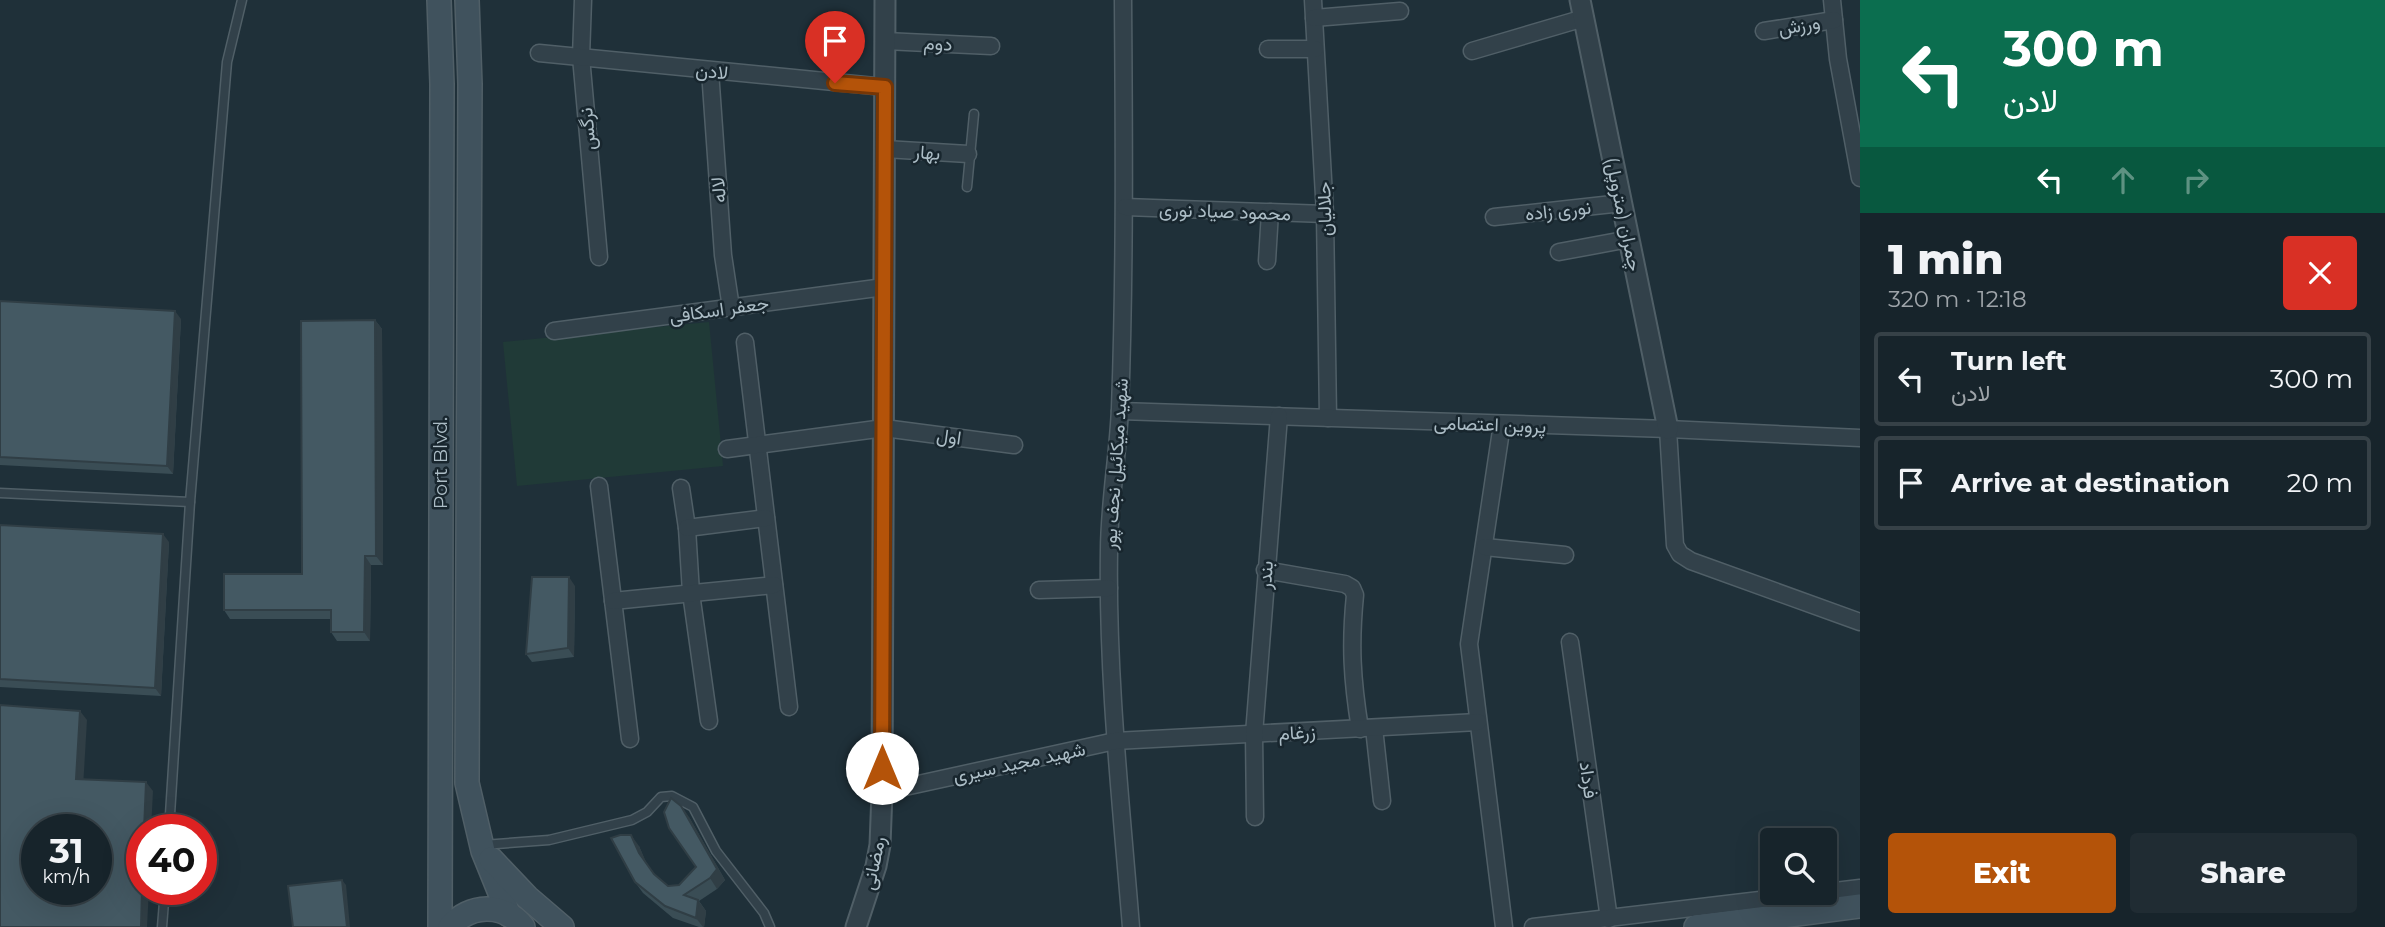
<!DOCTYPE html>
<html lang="en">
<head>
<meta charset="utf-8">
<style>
	:root { --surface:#17242b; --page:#202c33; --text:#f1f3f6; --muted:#9ea4a9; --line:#364147; --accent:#b45309 }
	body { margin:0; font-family:Montserrat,Vazirmatn,sans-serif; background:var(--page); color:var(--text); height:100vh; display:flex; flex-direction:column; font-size:26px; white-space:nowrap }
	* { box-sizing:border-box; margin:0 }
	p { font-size:23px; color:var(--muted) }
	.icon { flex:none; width:38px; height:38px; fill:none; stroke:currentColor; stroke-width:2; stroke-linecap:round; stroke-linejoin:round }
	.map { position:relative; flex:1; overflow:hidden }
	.details { display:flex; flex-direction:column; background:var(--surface); width:525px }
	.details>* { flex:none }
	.top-card { background:#0b6e4f; color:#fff; overflow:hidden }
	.controls { position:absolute; left:1760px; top:828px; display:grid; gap:14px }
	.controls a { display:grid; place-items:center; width:77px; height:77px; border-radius:7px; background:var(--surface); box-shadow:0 7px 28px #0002,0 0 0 2px var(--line); font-size:35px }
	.speed { position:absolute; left:21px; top:814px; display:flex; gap:14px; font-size:35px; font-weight:700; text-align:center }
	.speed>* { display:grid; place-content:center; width:91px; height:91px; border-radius:50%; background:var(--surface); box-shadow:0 7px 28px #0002,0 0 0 2px var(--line); line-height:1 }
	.speed small { font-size:18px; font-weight:400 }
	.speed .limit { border:10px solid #d22; background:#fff; color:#111 }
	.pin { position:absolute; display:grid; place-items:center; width:60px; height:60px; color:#fff; margin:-72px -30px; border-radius:50% 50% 50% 0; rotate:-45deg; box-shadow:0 0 7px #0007 }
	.pin .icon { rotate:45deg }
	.me { position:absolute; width:77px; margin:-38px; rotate:0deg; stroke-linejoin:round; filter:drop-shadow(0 0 5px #0008) }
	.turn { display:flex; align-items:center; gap:24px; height:147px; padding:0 28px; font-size:32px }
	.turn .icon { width:91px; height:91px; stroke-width:2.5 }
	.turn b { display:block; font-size:49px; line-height:60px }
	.lanes { display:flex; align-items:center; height:66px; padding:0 28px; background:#0003; justify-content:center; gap:35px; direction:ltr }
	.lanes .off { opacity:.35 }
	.round { display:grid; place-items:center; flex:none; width:74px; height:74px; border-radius:7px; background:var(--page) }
	.overview { display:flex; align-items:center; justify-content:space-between; height:119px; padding:0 28px }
	h1 { font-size:42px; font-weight:800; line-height:52px }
	.action { display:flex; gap:14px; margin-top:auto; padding:14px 28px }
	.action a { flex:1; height:80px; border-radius:7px; background:var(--accent); color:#fff; font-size:28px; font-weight:800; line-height:80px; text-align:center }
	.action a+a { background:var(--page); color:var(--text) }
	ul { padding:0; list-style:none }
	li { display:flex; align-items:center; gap:21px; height:94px; margin:0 14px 10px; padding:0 14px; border:4px solid var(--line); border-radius:7px }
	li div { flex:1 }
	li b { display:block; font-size:26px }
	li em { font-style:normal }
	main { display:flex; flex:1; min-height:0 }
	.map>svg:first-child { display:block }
</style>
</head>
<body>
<main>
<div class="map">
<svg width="1860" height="927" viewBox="0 0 1860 927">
	<rect width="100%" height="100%" fill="#1f3039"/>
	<path fill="#203a37" d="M709 322 723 466 517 486 503 342Z"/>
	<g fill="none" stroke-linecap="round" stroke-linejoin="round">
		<g stroke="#505f67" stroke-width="11">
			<g id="service">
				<path d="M967 187 974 114"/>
				<path d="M0 493 190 502"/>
				<path d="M169 830 190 502 227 62 242 0"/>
				<path d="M483 845 549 840 632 820 647 812 661 797 672 796 693 807 716 851 764 913 770 927"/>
				<path d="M162 927 165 889"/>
			</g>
		</g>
		<g stroke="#505f67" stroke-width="19">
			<g id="minor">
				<path d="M583 0 581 57 599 257"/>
				<path d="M1123 0C1124 136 1125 272 1120 408 1118 456 1109 504 1109 551 1107 677 1121 802 1131 927"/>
				<path d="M1313 0 1325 214 1328 418"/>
				<path d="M1832 0 1838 59 1860 178"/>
				<path d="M1314 18 1400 11"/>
				<path d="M1764 31 1834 20"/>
				<path d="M885 41 991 46"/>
				<path d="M1268 49H1315"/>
				<path d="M1472 51 1584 18"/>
				<path d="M539 53 885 87"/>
				<path d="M710 71 723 255 731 308"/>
				<path d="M885 149 968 154"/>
				<path d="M1125 207 1325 214"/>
				<path d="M1494 217 1622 203"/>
				<path d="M1559 252 1629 239"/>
				<path d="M1267 261 1270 212"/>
				<path d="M554 331 884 287"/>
				<path d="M745 342 789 707"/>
				<path d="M1120 411 1668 429 1860 438"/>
				<path d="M1502 424 1469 644 1504 927"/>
				<path d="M1668 429 1675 545 1680 554 1691 561 1860 622"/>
				<path d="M727 449 884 428 1014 445"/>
				<path d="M599 486 630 739"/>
				<path d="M681 488 687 528 691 593 709 721"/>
				<path d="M687 528 766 518"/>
				<path d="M1485 547 1565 555"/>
				<path d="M1265 570 1345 584 1352 588 1355 595C1350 645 1352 679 1360 729"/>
				<path d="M1039 590 1109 588"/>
				<path d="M613 601 774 585"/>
				<path d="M1570 642 1609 919"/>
				<path d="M1374 728 1382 801"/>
				<path d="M882 792 1115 741 1478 722"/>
				<path d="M1255 817 1254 734 1279 416"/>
				<path d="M1533 927 1860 888"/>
			</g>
		</g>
		<g stroke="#505f67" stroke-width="23">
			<g id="tertiary">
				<path d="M1580 0 1668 429"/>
				<path d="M856 927 876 866 880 845 882 792 885 0"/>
			</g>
		</g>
		<g stroke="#505f67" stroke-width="26">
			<g id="secondary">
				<path d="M439 0 442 84 440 927"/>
				<path d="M467 0 470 84 467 783 483 851 509 915"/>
				<path d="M491 859 527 897 562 927"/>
				<path d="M450 927C469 904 504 902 523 927"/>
				<path d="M1696 927 1860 906"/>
			</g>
		</g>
		<use href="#service" stroke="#32414a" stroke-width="8"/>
		<use href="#minor" stroke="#32414a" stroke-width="16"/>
		<use href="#tertiary" stroke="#32414a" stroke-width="19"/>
		<use href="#secondary" stroke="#40525d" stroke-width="23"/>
	</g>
	<g fill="#3a4d55">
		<path d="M0 301 181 319 173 474 0 465Z"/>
		<path d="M375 320 382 329 383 565H371L370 641H337L331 632V619H230L224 610 302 574Z"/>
		<path d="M0 525 169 542 161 696 0 687Z"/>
		<path d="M575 586 574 657 532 662 526 654Z"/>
		<path d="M689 817 725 880 717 889 699 901 706 911 704 927H699L673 918 643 893 635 882 639 846 646 863 654 874 668 886 679 885 696 867Z"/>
	</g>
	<g fill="#303e45">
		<path d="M175 311 181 319 173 474 167 466Z"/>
		<path d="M375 320 382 329 383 565 376 556Z"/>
		<path d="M163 534 169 542 161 696 155 688Z"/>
		<path d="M365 556 371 565 370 641 364 632Z"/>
		<path d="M569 577 575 586 574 657 568 648Z"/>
		<path d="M80 711 87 720 83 788 76 779Z"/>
		<path d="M146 782 153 791 151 830H144Z"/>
		<path d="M681 806 689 817 725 880 717 889 710 878Z"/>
		<path d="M631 835 639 846 647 864 639 853Z"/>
		<path d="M342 880 346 885 350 927H347Z"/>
		<path d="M142 889H149L147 927H141Z"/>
		<path d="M698 900 706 911 704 927H703L696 918Z"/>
	</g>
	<g fill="#445963" stroke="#303e45" stroke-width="2" fill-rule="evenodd">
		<path d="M0 301 175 311 167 466 0 457Z"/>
		<path d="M375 320 376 556H365L364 632H331V610H224V574H302L301 321Z"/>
		<path d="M0 525 163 534 155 688 0 679Z"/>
		<path d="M532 577H569L568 648 526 654Z"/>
		<path d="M0 705 80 711 76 779 146 782 144 830H142V889L141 927H0ZM37 830H96V889H37Z"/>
		<path d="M671 798 681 806 717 869 710 878 684 895 698 900 696 918 665 906 635 882 611 838 620 835H631L639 853 654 874 668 886 679 885 696 867 669 828 664 812Z"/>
		<path d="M342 880 347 927H293L288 886Z"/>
	</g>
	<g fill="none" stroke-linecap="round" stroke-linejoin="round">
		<g stroke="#753606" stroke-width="18">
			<path id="route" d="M835 83 885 87 882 768"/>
		</g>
		<use href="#route" stroke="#b45309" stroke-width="12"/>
	</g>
	<g text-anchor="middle" stroke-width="5" stroke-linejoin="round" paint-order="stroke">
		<g font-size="19" fill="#acbdc6" stroke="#18262e">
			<text transform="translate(1799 25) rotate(-10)" y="7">ورزش</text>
			<text transform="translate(938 43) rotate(3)" y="7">دوم</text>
			<text transform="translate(712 71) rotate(6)" y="7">لادن</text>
			<text transform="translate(587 129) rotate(-95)" y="7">نرگس</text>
			<text transform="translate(927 152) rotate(4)" y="7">بهار</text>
			<text transform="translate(718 190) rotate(-94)" y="7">لاله</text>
			<text transform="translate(1324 209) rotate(-92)" y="7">جلالیان</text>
			<text transform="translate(1558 210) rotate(-6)" y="7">نوری زاده</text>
			<text transform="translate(1225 211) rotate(2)" y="7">محمود صیاد نوری</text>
			<text transform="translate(1624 214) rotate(78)" y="7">چمران (متروپل)</text>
			<text transform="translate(719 309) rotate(-8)" y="7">جعفر اسکافی</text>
			<text transform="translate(1490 424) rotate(2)" y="7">پروین اعتصامی</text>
			<text transform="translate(949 436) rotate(8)" y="7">اول</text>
			<text transform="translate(440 463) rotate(-90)" y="7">Port Blvd.</text>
			<text transform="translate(1115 464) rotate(-86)" y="7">شهید میکائیل نجف پور</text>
			<text transform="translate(1265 575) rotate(-86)" y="7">بندر</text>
			<text transform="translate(1297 732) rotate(-3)" y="7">زرغام</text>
			<text transform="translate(1019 762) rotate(-12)" y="7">شهید مجید سیری</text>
			<text transform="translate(1589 780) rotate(82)" y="7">فرداد</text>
			<text transform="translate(873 863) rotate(-78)" y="7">رمضانی</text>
		</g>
	</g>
</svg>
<div class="controls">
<a><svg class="icon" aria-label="search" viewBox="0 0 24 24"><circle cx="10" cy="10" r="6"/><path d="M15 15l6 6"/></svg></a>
</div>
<div class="speed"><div>31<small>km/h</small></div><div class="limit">40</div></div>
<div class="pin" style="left:835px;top:83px;background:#d93025"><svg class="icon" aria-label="arrive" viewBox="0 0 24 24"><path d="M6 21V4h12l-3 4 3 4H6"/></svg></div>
<svg class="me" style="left:882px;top:768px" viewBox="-20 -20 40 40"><circle r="19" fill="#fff"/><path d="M0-13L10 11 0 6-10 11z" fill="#b45309"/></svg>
</div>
<section class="details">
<div class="top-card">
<div class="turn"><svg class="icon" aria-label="left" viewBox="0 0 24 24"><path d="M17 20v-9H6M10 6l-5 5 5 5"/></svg><div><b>300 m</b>لادن</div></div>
<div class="lanes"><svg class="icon" aria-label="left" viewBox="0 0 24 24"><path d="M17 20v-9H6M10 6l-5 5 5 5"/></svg><svg class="icon off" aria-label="ahead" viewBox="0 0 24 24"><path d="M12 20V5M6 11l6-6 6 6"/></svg><svg class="icon off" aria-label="right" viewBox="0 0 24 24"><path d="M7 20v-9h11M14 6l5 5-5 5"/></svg></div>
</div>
<div class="overview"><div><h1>1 min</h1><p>320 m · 12:18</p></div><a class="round" style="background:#d93025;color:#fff"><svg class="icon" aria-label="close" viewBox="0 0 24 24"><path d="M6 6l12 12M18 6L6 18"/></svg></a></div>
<ul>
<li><svg class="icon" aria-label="left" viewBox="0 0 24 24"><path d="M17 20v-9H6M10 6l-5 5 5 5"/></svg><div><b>Turn left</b><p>لادن</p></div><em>300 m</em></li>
<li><svg class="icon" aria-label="arrive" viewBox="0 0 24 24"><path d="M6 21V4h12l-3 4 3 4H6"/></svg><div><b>Arrive at destination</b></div><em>20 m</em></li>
</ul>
<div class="action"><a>Exit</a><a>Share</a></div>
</section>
</main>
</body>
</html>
